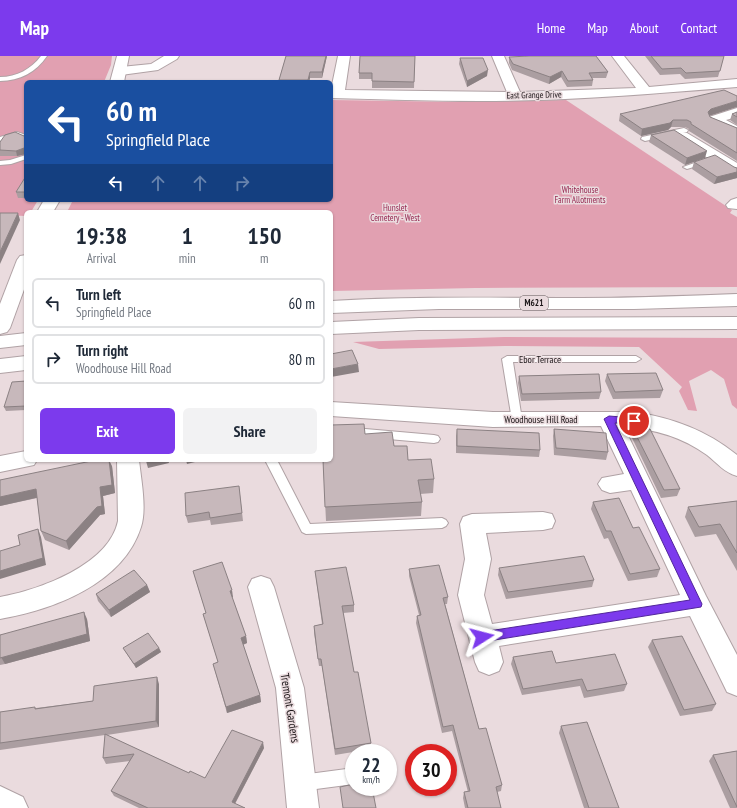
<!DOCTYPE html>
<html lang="en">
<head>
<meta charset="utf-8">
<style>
	:root { --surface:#fff; --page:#f2f2f3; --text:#1f2937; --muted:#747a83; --line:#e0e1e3; --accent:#7c3aed }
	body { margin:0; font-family:"PT Sans Narrow",sans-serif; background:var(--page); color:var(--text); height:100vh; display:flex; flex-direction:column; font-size:15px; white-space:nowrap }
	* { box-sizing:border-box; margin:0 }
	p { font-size:13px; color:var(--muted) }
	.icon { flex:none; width:22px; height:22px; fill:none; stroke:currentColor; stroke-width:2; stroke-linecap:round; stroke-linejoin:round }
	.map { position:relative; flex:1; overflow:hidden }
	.details { position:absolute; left:24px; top:154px; width:309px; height:252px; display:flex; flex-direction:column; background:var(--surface); border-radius:6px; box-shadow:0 1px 3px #0004 }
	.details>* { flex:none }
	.banner { position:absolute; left:24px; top:24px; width:309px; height:122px; border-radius:6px; box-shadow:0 1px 3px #0004; background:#1a4fa0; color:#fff; overflow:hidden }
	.speed { position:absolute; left:345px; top:688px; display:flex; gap:8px; font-size:20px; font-weight:700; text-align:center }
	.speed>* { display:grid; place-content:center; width:52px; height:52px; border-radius:50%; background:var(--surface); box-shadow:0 1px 3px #0004; line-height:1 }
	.speed small { font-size:10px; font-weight:400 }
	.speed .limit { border:6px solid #d22; background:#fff; color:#111 }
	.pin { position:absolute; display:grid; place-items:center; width:34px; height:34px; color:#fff; margin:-17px; border:2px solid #fff; border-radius:50%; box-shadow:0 1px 4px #0007 }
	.me { position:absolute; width:44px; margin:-22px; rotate:81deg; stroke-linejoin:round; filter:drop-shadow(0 0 3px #0008) }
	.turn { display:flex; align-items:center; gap:14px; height:84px; padding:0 16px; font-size:18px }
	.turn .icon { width:52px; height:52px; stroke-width:2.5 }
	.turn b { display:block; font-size:28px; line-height:34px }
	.lanes { display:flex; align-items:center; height:38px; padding:0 16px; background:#0003; justify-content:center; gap:20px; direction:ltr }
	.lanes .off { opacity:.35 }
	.eta { display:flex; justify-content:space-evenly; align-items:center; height:68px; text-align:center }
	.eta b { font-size:24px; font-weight:700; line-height:28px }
	.cta { display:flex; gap:8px; margin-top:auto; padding:8px 16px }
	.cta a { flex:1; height:46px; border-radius:6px; background:var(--accent); color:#fff; font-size:16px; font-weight:700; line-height:46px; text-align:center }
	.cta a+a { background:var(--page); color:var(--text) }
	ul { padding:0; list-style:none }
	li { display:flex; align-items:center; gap:12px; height:50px; margin:0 8px 6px; padding:0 8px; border:2px solid var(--line); border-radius:6px }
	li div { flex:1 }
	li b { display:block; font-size:15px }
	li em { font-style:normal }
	header { display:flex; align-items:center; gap:24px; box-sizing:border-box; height:56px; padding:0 20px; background:var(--accent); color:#fff }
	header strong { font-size:19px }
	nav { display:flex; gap:22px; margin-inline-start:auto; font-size:14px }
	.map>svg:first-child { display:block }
</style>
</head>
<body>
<header>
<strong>Map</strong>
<nav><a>Home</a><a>Map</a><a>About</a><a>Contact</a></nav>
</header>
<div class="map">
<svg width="737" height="752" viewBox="0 0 737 752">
	<rect width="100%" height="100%" fill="#eadbde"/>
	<g fill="#e1a0b1">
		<path d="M0 0H112L111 9 104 26H26V144H38L31 156H26V160L0 159Z"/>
		<path d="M331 44 462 46 566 44 732 154 730 157 737 161V231L475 232 331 235V156H67L73 144H331Z"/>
		<path d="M504 281 737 282V353L732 349 724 323 711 314 689 325 697 355 688 354 679 335 682 331 639 291 505 290 379 293 353 286Z"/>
	</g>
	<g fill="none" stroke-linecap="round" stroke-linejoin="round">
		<g stroke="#b0a2a5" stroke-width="2">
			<g id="lane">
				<path d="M41 0H47C36 16 20 25 0 25V21C17 21 31 13 41 0Z"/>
				<path d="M684 72 688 74 687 76 645 85 641 83 642 81Z"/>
				<path d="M17 76 26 79V84L16 80 0 85V81Z"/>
				<path d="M26 99V103L11 108 0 109V105L10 104Z"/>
				<path d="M703 104H709L710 106 687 113 683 111Z"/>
				<path d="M507 300H636L641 303 636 306H513L522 364 521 367H513L512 364 502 303Z"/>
				<path d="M331 370 434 379 438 380 440 383 438 386 434 387 331 378Z"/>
				<path d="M265 404H277L310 468 442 462 446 464 448 467 446 470 442 472 306 478 302 476Z"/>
				<path d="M354 712V728L301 735 296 732 293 727 296 722 301 719Z"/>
			</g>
		</g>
		<g stroke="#b0a2a5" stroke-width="2">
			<g id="street">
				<path d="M164 0H179L177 3 158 14 121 19 116 18 115 15 116 12 121 11 151 8Z"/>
				<path d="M338 0H350L345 34 507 36 492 0H504L520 36 636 32 612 0H624L649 31 737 23V31C651 38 566 45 480 45 430 45 380 43 331 42V34Z"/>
				<path d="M737 52V61L726 64 737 70V79L709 67 707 64 709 61Z"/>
				<path d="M682 76 687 77 737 107V119L732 117 677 83 675 80 677 77Z"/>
				<path d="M737 142V153L728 152 726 149 731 144Z"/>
				<path d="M331 346 493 356H634C673 362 706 374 737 399V420C725 417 717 407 707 399 682 381 655 373 624 371L706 540 737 599V640L727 636 690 560 499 590 503 606 499 615 489 619 479 615 475 606 458 539 465 503 460 468 463 461 472 458 543 456 552 458 555 465 552 472 543 474 486 477 491 503 484 539 492 568 680 539 631 434 610 437 602 434 598 428 602 422 624 418 601 370 493 371 331 360Z"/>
				<path d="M26 395V404H37L34 409 0 416V400Z"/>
				<path d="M117 404H139C141 423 147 453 141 471 123 528 53 554 0 563V541C39 534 109 509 118 465Z"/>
				<path d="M261 520 270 523 274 531 304 632 319 752H287L276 632 248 531 252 523Z"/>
				<path d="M0 730 23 741 28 752H0Z"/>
			</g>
		</g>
		<g stroke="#b0a2a5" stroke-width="2">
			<g id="secondary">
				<path d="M117 0H129L124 26H110Z"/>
				<path d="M44 144H60L53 156H37Z"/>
				<path d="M26 199V228L10 272 7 276 0 278V248L17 204 20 200Z"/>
			</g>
		</g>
		<g stroke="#b0a2a5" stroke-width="2">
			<g id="highway">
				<path d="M737 238V250L634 253H439L331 257V245C415 240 499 242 582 242 634 242 685 240 737 238Z"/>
				<path d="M737 261V273L419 274 331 278V266L419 262Z"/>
				<path d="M26 277V289L0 292V280Z"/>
				<path d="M26 300V314L0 317V303Z"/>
			</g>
		</g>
		<use href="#lane" fill="#fff" fill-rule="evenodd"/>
		<use href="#street" fill="#fff" fill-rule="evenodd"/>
		<use href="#secondary" fill="#fff" fill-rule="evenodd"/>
		<use href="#highway" fill="#fff" fill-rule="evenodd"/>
	</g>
	<g fill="#ab9ea1">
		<path d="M286 0H327L322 22H310L309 26H279V24Z"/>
		<path d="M415 0 414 32H372V23H359V17Z"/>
		<path d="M525 0H596L608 16 606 22H592L593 24 592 30 567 31 561 21 549 28 512 14 509 7V1H525Z"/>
		<path d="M645 0H724L718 21 685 23 680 18 660 19Z"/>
		<path d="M460 2 487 20 467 31 459 8Z"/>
		<path d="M737 56V69L730 64 732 58Z"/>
		<path d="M620 58 709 59 710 61 737 72V105L689 75V73L685 71H671L668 74 641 80 619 65Z"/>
		<path d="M26 76V98L17 100H0V86L24 80Z"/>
		<path d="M651 79 705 102 685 109 649 86Z"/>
		<path d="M694 106 734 111 737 112V122L714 128 692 113Z"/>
		<path d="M26 120V142H18L16 136Z"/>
		<path d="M607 318 663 334 660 342 613 343 605 325Z"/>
		<path d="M519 320 601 336 599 343 521 345 518 327Z"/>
		<path d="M26 325V354L6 355 4 351Z"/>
		<path d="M457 373 540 394 539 401 456 397V380Z"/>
		<path d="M554 373 608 396 606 404 554 399 553 380Z"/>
		<path d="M634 375 680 433 677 440 661 442 632 382Z"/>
		<path d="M365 378 394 390 408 404 434 423 433 437 420 438 422 446 421 460 326 465 323 404Z"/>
		<path d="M112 410 115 437 103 440 105 458 100 459 69 494 45 484 41 475 37 442 0 450V424Z"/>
		<path d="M239 430 243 465 211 469 210 464 188 467 186 460Z"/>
		<path d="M737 445V515L716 478 695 481 685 461 688 451Z"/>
		<path d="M593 446 633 472 660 513 657 521 628 525 608 482 604 483 591 453Z"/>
		<path d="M499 512 594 524 592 531 506 543 498 519Z"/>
		<path d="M409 513 448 541 447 548H445L479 673 502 729 501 735 497 736 501 752H465L463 742 464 736H468L452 675 442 677 416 567 417 560 419 559 409 520Z"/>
		<path d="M193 515 233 541H232L246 580 247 587 243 589 260 639 261 646 227 657 213 608 218 606 203 558 206 557Z"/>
		<path d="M315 515 354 549V556L343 557 354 616 371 687V693L335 699 322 610H319L314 577V570L322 568Z"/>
		<path d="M147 529 150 536 111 561 98 545 96 538Z"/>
		<path d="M87 563 90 585 5 608 0 609V579Z"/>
		<path d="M652 584 716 648 712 655 680 660 648 591Z"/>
		<path d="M123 592H159L161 596 136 612 125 595Z"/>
		<path d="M513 601 556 607 627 628 624 635 584 642 580 630 522 639 511 608Z"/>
		<path d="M159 628V671L107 679 189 717 205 722 264 692 235 748 245 752H139L114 740 111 735 130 705 106 708 103 702 105 679 0 694V656L36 652 93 645Z"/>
		<path d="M561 670 619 752H584L559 677Z"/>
		<path d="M737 695V752H730L709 705 713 699Z"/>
	</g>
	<g fill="#8b8183">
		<path d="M326 0H327L322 22V16Z"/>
		<path d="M488 14 487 20 467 31V25Z"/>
		<path d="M562 15 561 21 549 28 550 21Z"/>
		<path d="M310 16V22L309 26H308Z"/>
		<path d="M737 45V51L709 60 708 56 711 53Z"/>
		<path d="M673 64 671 71 668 74 641 80 642 73Z"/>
		<path d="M24 92 26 98 17 100 16 95Z"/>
		<path d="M707 95 705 102 685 109 687 102Z"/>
		<path d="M737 116V122L714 128 717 121Z"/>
		<path d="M18 157 20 164 0 208V196Z"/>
		<path d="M358 308 359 316 331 321V313Z"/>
		<path d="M109 404 112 410 115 437 103 440 105 458 100 459 69 494 66 485 100 431Z"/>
		<path d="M149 404H168L169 407 148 412 146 405Z"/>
		<path d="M186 404H203L187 408Z"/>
		<path d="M36 433 40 441 0 450V441Z"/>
		<path d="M38 473 41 481 46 509 0 523V515Z"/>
		<path d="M147 529 150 536 111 561 109 554Z"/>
		<path d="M232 534 233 541 231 542 230 535Z"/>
		<path d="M84 556 87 563 90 585 5 608 1 601Z"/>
		<path d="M246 580 247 587 242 589 241 582Z"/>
		<path d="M159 592 161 596 136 612 134 608Z"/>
		<path d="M157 621 159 628V671L156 665Z"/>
		<path d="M260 639 261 646 227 657 226 651Z"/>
		<path d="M263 686 264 692 233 751 232 746Z"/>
	</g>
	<g fill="#c7b8bb" stroke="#8b8183">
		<path d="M286 0H326L322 16H310L308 24H279Z"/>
		<path d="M360 0H415L414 26 372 25V17H359Z"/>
		<path d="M529 0H596L608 16 589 17 593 24 568 25 562 15 550 21 513 8 509 1Z"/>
		<path d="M651 0H724L720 15 686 17 681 12 662 13Z"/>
		<path d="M460 2H483L488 14 467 25Z"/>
		<path d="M724 34 737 40V45L711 53 708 56 710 61 737 72V97L691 68V66L687 64H673L670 67 642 73 620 58Z"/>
		<path d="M737 56V61L732 58Z"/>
		<path d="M674 74 707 95 687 102 651 79Z"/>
		<path d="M15 76 24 80 26 76V95L24 92 16 95 0 94V86L5 79Z"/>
		<path d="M715 99 734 111 737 112V116L717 121 694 106Z"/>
		<path d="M26 120V136H16Z"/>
		<path d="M0 157H18L0 196Z"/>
		<path d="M352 294 358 308 331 313V298Z"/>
		<path d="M656 317 663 334 615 336 607 318Z"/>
		<path d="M599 318 601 336 522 338 519 320Z"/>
		<path d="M26 325V350L4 351 12 326Z"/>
		<path d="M364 368 365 378 392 376 394 390H407L408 404 431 403 434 423 418 424 422 446 325 451 323 404H331V369Z"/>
		<path d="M457 373 539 377 540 394 457 390Z"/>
		<path d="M554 373 606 377 608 396 556 392Z"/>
		<path d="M650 373 680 433 664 434 634 375Z"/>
		<path d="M96 404H109L112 429 100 431 102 450 97 451 66 485 41 475 36 433 0 441V424Z"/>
		<path d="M239 430 242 457 210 462 209 456 186 460 185 437Z"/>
		<path d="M619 442 633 472 639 471 660 513 630 518 611 475H606L593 446Z"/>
		<path d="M737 445V497L720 468 699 471 688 451Z"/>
		<path d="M38 473 43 502 0 515V495L20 489 18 479Z"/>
		<path d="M584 500 594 524 508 536 499 512Z"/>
		<path d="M222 506 232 534 230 535 246 580 241 582 260 639 226 651 213 608 218 606 203 558 206 557 193 515Z"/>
		<path d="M439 509 448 541 443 542 479 673 486 672 502 729 496 731 501 752H468L464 736 470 735 453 669 443 671 417 560 421 559 409 513Z"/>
		<path d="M346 511 354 549 342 550 354 616H358L371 687 335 693 321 603H318L314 570 323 568 315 515Z"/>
		<path d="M134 514 147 529 109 554 96 538Z"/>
		<path d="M84 556 87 578 0 602V579Z"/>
		<path d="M148 577 159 592 134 608 123 592Z"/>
		<path d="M682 580 716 648 684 654 652 584Z"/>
		<path d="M552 595 556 607 615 598 627 628 587 635 582 623 523 633 513 601Z"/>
		<path d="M157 621 156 665 0 687V656L35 651V653L93 645 94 630Z"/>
		<path d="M587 666 619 752H589L561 670Z"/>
		<path d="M232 674 263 686 232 746 245 752H148L111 735 134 698 103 702 105 678 189 717 190 715 205 722Z"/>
		<path d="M737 695V751L713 699Z"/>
		<path d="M354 728V731H372L376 752H343L340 731Z"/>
	</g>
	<path fill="#7c3aed" stroke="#51269a" d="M609 360 634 362 638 365 634 368 615 367 702 548 701 551 482 586 478 584 476 581 478 577 482 576 690 544 604 363Z"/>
	<g text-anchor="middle" stroke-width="3" stroke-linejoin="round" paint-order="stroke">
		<g font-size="9" fill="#1c1618" stroke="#eadbde">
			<text transform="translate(534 39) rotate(-1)" y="3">East Grange Drive</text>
		</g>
		<g font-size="9" fill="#952851" stroke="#eadbde">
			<text x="580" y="137">Whitehouse<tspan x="580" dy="10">Farm Allotments</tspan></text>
			<text x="395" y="155">Hunslet<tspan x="395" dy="10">Cemetery - West</tspan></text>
		</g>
		<rect fill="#eadbde" stroke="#5a5153" stroke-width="1" x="520" y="240" width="28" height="14" rx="3"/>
		<g font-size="9" font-weight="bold" fill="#1c1618">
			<text x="534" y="250">M621</text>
		</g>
		<g font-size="10" fill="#1c1618" stroke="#eadbde">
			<text x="540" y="307">Ebor Terrace</text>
			<text x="541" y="367">Woodhouse Hill Road</text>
		</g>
		<g font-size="12" fill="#1c1618" stroke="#eadbde">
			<text transform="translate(290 652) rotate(81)" y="4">Tremont Gardens</text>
		</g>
	</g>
</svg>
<div class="speed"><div>22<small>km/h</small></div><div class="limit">30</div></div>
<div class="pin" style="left:634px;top:365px;background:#d93025"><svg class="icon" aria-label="arrive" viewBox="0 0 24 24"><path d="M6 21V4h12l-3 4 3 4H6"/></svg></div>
<svg class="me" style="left:482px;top:581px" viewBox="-20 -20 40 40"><path d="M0-17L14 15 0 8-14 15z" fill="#7c3aed" stroke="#fff" stroke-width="4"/></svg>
<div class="banner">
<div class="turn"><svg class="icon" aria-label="left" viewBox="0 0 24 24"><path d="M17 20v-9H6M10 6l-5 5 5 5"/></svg><div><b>60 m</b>Springfield Place</div></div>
<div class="lanes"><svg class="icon" aria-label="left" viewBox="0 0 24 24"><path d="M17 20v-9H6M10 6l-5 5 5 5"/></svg><svg class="icon off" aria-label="ahead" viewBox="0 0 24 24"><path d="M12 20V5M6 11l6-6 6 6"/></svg><svg class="icon off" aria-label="ahead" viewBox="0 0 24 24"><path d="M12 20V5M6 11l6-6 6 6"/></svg><svg class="icon off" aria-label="right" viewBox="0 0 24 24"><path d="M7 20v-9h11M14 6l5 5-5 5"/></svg></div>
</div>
<section class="details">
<div class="eta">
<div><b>19:38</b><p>Arrival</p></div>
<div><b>1</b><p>min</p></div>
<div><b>150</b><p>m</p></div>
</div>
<ul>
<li><svg class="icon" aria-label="left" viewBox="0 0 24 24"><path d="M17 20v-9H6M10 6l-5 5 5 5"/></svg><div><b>Turn left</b><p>Springfield Place</p></div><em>60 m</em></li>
<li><svg class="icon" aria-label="right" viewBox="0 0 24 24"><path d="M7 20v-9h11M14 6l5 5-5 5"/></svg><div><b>Turn right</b><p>Woodhouse Hill Road</p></div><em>80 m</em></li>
</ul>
<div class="cta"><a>Exit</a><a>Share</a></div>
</section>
</div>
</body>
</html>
